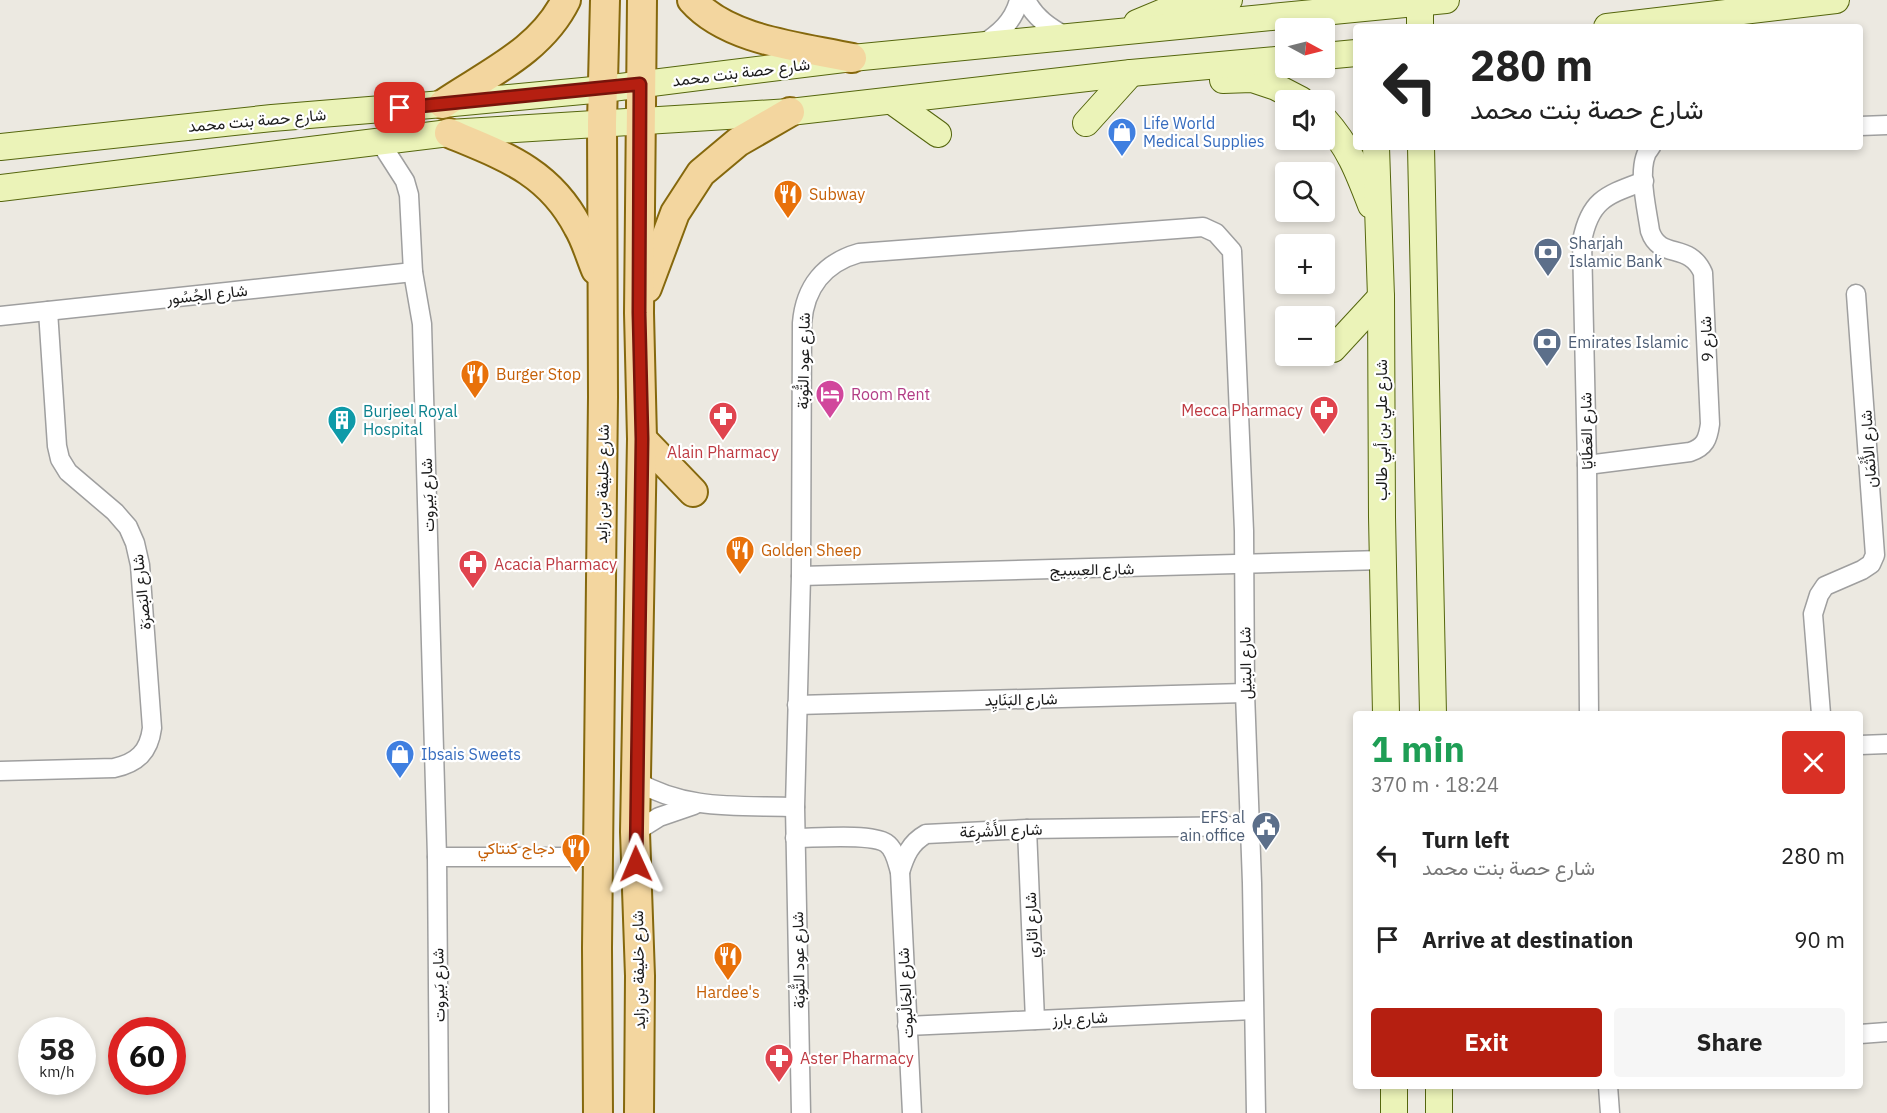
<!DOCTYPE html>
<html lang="en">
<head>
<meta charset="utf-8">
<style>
	:root { --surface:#fff; --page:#f6f6f6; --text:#222; --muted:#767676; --accent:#b51f11 }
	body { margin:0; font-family:"IBM Plex Sans",Vazirmatn,sans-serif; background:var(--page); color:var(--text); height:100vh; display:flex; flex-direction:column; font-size:22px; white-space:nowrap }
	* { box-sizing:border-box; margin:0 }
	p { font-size:20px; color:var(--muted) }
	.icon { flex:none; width:33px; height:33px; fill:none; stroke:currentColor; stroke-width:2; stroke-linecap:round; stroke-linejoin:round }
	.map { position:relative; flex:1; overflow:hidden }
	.panel { position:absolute; left:1353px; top:711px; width:510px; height:378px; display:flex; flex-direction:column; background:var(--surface); border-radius:6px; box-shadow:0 3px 9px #0003 }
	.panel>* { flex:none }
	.guide { position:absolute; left:1353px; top:24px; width:510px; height:126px; border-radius:6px; box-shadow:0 3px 9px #0003; background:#fff; color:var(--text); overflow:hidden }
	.needle { width:39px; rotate:97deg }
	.controls { position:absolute; left:1275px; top:18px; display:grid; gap:12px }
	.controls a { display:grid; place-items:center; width:60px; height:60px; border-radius:6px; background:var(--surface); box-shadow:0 3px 9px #0003; font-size:30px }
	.speed { position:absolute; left:18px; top:1017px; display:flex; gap:12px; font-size:30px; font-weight:700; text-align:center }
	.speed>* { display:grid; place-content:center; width:78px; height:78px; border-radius:50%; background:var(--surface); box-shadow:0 3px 9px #0003; line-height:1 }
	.speed small { font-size:15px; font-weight:400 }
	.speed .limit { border:9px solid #d22; background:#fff; color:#111 }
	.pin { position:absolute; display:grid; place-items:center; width:51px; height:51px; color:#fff; margin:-26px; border-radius:12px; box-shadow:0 3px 9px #0006 }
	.me { position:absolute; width:66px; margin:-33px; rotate:359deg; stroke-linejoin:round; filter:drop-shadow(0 0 4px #0008) }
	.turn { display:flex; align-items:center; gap:21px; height:126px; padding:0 18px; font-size:27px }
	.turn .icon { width:78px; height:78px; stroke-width:2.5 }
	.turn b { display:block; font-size:42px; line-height:51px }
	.round { display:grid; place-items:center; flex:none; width:63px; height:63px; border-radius:6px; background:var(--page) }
	.summary { display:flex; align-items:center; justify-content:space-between; height:102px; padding:0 18px }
	h1 { font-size:36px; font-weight:700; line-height:45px; color:#1e9e55 }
	.cta { display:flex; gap:12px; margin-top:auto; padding:12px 18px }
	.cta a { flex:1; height:69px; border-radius:6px; background:var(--accent); color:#fff; font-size:24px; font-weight:700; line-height:69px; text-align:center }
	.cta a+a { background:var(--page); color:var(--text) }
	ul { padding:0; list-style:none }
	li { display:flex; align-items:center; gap:18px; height:84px; padding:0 18px }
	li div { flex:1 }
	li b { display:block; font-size:22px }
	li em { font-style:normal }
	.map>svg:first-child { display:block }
</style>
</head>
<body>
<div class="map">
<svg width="1887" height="1113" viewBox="0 0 1887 1113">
	<rect width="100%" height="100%" fill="#ece9e1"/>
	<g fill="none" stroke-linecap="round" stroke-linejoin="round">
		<g stroke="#9f9f9f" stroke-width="21">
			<g id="street">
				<path d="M1026 0C1035 18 1050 28 1067 37"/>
				<path d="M981 45C999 34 1014 21 1019 0"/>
				<path d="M1860 126 1887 125"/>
				<path d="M380 142 405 181 409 195 413 272 422 324 437 857 439 1113"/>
				<path d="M0 316 413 272"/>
				<path d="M1587 465 1690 452C1705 447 1708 439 1710 424L1703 273C1689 241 1660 261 1650 231 1647 209 1635 163 1651 147"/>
				<path d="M801 576 1383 560"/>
				<path d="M797 705 1245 693"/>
				<path d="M1589 714 1587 465 1582 241C1590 199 1607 195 1644 181"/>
				<path d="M1821 714 1813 614 1819 595 1825 586 1862 570 1871 564 1875 555 1856 294"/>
				<path d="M1860 745 1887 744"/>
				<path d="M0 771 114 768C137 763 149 752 152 728L140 565 135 543 128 527 115 512 68 472 60 459 57 446 48 311"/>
				<path d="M636 781C687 811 739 805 795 807"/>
				<path d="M1027 829 1035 1020"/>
				<path d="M635 832 659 817 694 805"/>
				<path d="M795 838C815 838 871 833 886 843 895 849 897 862 900 872L912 1113"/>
				<path d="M437 857H598"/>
				<path d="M900 872C905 856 910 843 926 834L1027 829 1250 826"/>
				<path d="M907 1026 1253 1010"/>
				<path d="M1860 1034 1887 1032"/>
				<path d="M1608 1086 1610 1113"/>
				<path d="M801 1113 795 807 801 576 802 323C805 287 824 263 859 253L1203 227 1216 233 1232 251 1244 531 1245 693 1252 883 1256 1113"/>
			</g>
		</g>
		<g stroke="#55660e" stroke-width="28">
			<g id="secondary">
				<path d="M1137 23 1168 10 1229 0"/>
				<path d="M1420 27V0"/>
				<path d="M1607 27 1836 0"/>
				<path d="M1324 56 1356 53"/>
				<path d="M1223 80 1252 79 1276 87 1301 100"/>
				<path d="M892 101 938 134"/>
				<path d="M1324 119C1349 147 1358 171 1371 205"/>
				<path d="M1086 123 1131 73"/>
				<path d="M0 147 272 118 443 104 604 89 852 58 1446 0"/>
				<path d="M1376 147 1381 297 1382 517 1386 714"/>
				<path d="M1421 147 1433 714"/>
				<path d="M0 188 449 133 790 112 1131 73 1286 59"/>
				<path d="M1333 349 1381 297"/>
				<path d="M1394 1086V1113"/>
				<path d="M1439 1086V1113"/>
			</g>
		</g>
		<g stroke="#85680d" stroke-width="32">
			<g id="primary">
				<path d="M692 0C728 41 802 47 852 58"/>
				<path d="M443 104C487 74 541 51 566 0"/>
				<path d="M449 133C504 156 549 171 578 227 586 240 590 256 596 270"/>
				<path d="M647 288 675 213 701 173 738 142 790 112"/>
				<path d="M642 439 693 492"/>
				<path d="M598 1113 597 948 603 397 602 123 605 0"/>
				<path d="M639 1113 640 976 635 832 642 439 639 313 642 0"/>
			</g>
		</g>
		<use href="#street" stroke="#fff" stroke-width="18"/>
		<use href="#secondary" stroke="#ebf3b8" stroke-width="26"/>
		<use href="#primary" stroke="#f3d69f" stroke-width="28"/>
	</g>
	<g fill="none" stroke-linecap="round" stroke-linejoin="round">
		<g stroke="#76140b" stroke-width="15">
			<path id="route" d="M400 108 640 84 639 313 642 439 636 864"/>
		</g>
		<use href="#route" stroke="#b51f11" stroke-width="10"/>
	</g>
	<defs>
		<g id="shop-pin" transform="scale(1.5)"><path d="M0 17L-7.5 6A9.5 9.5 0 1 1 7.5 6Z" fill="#3f7fe0" stroke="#fff"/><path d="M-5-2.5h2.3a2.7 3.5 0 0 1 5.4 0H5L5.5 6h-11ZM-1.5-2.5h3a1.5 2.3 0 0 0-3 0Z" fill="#fff"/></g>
		<g id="restaurant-pin" transform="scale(1.5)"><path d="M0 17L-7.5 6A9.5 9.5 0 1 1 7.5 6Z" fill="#e8710a" stroke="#fff"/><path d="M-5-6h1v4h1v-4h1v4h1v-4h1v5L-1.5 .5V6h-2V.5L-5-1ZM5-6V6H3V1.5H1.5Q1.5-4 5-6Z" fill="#fff"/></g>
		<g id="bank-pin" transform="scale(1.5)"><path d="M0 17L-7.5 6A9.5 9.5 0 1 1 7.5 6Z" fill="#5c6f8a" stroke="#fff"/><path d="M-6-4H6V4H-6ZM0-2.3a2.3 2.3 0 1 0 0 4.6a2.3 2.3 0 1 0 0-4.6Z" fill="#fff"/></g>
		<g id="hotel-pin" transform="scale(1.5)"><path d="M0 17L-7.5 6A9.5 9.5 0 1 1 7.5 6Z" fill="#d1479c" stroke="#fff"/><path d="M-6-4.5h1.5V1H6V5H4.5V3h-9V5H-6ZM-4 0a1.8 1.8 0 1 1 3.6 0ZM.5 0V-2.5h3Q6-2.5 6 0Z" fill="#fff"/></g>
		<g id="pharmacy-pin" transform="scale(1.5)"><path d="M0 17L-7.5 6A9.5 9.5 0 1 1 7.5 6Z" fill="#e0444e" stroke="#fff"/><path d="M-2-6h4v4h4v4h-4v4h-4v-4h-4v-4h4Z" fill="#fff"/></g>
		<g id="building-pin" transform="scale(1.5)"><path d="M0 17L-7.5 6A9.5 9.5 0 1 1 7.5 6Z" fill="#0f9aa8" stroke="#fff"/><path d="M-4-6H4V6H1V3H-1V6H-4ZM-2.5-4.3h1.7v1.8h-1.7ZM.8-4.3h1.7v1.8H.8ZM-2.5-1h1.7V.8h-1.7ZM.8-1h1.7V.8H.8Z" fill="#fff"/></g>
		<g id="civic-pin" transform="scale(1.5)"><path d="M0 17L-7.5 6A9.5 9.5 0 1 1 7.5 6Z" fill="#5c6f8a" stroke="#fff"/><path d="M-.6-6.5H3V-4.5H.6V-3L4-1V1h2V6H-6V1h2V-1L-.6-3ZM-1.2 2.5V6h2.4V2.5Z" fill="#fff"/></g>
	</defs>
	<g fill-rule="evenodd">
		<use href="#shop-pin" x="1122" y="132"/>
		<use href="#restaurant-pin" x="788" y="194"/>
		<use href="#bank-pin" x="1548" y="252"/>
		<use href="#bank-pin" x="1547" y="342"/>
		<use href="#restaurant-pin" x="475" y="374"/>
		<use href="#hotel-pin" x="830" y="394"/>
		<use href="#pharmacy-pin" x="1324" y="410"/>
		<use href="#pharmacy-pin" x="723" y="416"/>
		<use href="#building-pin" x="342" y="420"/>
		<use href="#restaurant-pin" x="740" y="550"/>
		<use href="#pharmacy-pin" x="473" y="564"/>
		<use href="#shop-pin" x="400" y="754"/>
		<use href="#civic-pin" x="1266" y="826"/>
		<use href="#restaurant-pin" x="576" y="848"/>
		<use href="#restaurant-pin" x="728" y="956"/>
		<use href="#pharmacy-pin" x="779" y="1058"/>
	</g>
	<g text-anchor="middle" stroke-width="4.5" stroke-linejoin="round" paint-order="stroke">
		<g font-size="16" fill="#1b1b1b" stroke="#fff">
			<text transform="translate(741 72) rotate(-7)" y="6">شارع حصة بنت محمد</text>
			<text transform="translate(257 120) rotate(-5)" y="6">شارع حصة بنت محمد</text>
			<text transform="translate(207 294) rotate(-6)" y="6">شارع الجُسُور</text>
			<text transform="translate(1706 339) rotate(-93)" y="6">شارع 9</text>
			<text transform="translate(803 361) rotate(-89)" y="6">شارع عود التُّوبَة</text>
			<text transform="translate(1381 430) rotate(-90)" y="6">شارع علي بن أبي طالب</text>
			<text transform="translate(1586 431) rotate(-91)" y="6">شارع العَطَايَا</text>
			<text transform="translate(1868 449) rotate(-94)" y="6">شارع الأَثْمَان</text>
			<text transform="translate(602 484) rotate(-89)" y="6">شارع خليفة بن زايد</text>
			<text transform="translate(427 495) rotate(-92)" y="6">شارع بَيروت</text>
			<text transform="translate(1092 569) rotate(-1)" y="6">شارع العِسِيج</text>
			<text transform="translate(141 592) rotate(-96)" y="6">شارع البَصرَة</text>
			<text transform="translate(1245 663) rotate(-91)" y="6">شارع البتيل</text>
			<text transform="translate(1021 699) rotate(-1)" y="6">شارع البَنَايِد</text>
			<text transform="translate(1001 830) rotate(-2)" y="6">شارع الأَشْرِعَة</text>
			<text transform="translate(1031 925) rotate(-92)" y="6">شارع اثاري</text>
			<text transform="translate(798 960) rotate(-91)" y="6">شارع عود التُّوبَة</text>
			<text transform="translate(638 970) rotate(-91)" y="6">شارع خليفة بن زايد</text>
			<text transform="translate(438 985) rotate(-91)" y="6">شارع بَيروت</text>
			<text transform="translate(905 993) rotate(-93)" y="6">شارع الجَالْبوت</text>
			<text transform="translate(1080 1018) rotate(-3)" y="6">شارع بارز</text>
		</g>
		<g font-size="16" fill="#366cbe" stroke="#fff" text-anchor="start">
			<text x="1143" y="129">Life World<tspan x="1143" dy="18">Medical Supplies</tspan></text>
			<text x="421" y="760">Ibsais Sweets</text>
		</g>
		<g font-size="16" fill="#c56008" stroke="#fff" text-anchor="start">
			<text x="809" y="200">Subway</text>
			<text x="496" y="380">Burger Stop</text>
			<text x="761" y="556">Golden Sheep</text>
			<text x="555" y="854" text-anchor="end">دجاج كنتاكي</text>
			<text x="728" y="998" text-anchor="middle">Hardee's</text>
		</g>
		<g font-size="16" fill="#4e5e75" stroke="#fff" text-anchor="start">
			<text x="1569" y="249">Sharjah<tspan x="1569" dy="18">Islamic Bank</tspan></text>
			<text x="1568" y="348">Emirates Islamic</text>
			<text x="1245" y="823" text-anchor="end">EFS al<tspan x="1245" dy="18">ain office</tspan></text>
		</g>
		<g font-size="16" fill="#b23c85" stroke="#fff" text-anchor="start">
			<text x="851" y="400">Room Rent</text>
		</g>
		<g font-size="16" fill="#be3a42" stroke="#fff" text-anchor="start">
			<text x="1303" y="416" text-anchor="end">Mecca Pharmacy</text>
			<text x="723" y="458" text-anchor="middle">Alain Pharmacy</text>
			<text x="494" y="570">Acacia Pharmacy</text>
			<text x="800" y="1064">Aster Pharmacy</text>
		</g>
		<g font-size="16" fill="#0d838f" stroke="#fff" text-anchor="start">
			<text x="363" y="417">Burjeel Royal<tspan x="363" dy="18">Hospital</tspan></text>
		</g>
	</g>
</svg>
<div class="controls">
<a><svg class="needle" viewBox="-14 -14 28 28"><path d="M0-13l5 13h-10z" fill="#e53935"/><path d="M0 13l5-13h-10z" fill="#767676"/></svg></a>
<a><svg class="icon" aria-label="sound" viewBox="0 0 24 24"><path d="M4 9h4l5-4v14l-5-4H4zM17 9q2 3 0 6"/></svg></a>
<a><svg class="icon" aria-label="search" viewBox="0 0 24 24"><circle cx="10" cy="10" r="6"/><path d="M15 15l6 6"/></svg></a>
<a>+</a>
<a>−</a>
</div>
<div class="speed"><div>58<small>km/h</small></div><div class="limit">60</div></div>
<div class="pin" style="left:400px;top:108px;background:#d93025"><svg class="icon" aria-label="arrive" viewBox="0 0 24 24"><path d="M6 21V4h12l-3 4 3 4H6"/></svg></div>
<svg class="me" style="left:636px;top:864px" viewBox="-20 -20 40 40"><path d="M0-17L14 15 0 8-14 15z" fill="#b51f11" stroke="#fff" stroke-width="4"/></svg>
<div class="guide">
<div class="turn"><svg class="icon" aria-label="left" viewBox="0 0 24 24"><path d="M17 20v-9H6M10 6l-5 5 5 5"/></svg><div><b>280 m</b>شارع حصة بنت محمد</div></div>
</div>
<section class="panel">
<div class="summary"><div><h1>1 min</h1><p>370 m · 18:24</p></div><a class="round" style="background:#d93025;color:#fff"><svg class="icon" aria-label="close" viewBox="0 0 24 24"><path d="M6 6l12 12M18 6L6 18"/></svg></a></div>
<ul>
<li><svg class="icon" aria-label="left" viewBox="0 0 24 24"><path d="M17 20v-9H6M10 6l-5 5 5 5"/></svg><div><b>Turn left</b><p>شارع حصة بنت محمد</p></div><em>280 m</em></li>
<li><svg class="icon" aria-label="arrive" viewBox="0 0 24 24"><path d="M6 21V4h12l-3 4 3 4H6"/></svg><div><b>Arrive at destination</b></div><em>90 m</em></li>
</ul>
<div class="cta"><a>Exit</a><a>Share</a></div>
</section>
</div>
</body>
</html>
